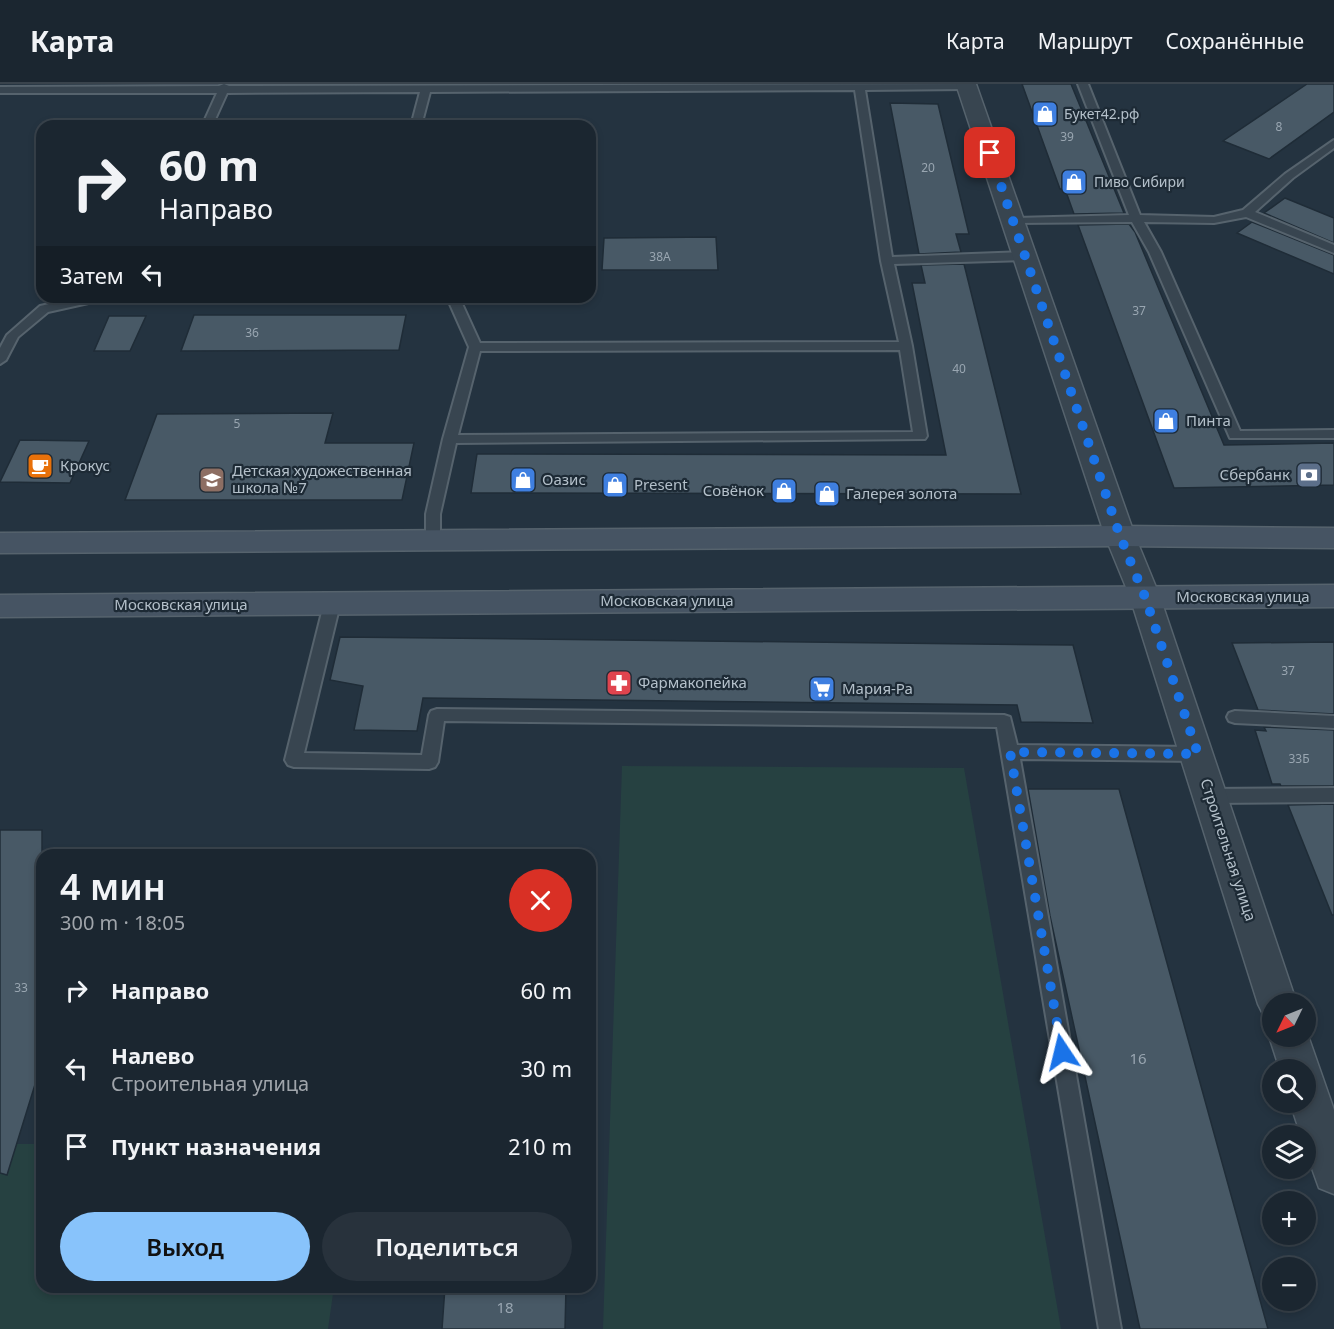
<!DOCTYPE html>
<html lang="ru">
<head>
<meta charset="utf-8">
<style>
	:root { --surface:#1b2630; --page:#28323c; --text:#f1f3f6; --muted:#a0a5ab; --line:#39434c; --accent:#88c3fb }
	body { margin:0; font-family:"Noto Sans",sans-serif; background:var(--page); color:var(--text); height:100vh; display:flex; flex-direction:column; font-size:22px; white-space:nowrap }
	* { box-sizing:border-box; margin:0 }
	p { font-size:20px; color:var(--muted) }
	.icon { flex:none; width:33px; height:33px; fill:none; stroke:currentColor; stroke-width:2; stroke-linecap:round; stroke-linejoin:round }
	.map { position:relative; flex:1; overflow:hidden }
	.sheet { position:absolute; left:36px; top:765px; width:560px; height:444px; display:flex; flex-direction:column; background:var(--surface); border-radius:18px; box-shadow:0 3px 9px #0003,0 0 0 2px var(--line) }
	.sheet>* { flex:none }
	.hud { position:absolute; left:36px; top:36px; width:560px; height:183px; border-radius:18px; box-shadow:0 3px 9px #0003,0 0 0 2px var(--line); background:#1b2630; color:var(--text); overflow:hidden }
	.needle { width:39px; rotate:227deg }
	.buttons { position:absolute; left:1262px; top:909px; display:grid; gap:12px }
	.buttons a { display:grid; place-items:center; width:54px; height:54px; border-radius:50%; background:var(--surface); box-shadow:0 3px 9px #0003,0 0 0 2px var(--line); font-size:30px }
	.pin { position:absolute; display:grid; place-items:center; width:51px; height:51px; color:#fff; margin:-26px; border-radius:12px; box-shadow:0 3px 9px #0006 }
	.me { position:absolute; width:66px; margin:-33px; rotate:350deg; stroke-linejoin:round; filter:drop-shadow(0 0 4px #0008) }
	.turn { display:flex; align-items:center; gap:21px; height:126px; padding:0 24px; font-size:27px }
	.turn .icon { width:78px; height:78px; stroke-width:2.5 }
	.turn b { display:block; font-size:42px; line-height:51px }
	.then { display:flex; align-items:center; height:57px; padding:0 24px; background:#0003; gap:12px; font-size:22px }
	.round { display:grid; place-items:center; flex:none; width:63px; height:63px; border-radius:32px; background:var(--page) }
	.head { display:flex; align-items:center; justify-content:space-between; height:102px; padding:0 24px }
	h1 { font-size:36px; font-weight:600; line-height:45px }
	.button { display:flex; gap:12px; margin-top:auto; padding:12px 24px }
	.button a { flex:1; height:69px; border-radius:36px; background:var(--accent); color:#111; font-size:24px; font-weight:600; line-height:69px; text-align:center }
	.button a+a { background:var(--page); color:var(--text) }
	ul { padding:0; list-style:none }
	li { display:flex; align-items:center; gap:18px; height:78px; padding:0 24px }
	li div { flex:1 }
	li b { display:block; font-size:22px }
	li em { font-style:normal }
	header { display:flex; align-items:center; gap:36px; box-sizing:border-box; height:84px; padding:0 30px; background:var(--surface); border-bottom:2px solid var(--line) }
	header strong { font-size:28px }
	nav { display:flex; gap:33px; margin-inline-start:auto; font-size:21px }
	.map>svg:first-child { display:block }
</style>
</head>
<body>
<header>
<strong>Карта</strong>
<nav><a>Карта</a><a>Маршрут</a><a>Сохранённые</a></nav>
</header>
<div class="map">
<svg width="1334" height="1245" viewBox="0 0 1334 1245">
	<rect width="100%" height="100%" fill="#243340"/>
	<g fill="#264141">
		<path d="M622 682 964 684 1061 1245H603Z"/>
		<path d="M0 1060H42V1203H334L328 1245H0Z"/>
	</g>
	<g fill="#485966" stroke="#1f2c37" stroke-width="1.5">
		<path d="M1022 0H1071L1124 129 1074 130 1065 105H1060Z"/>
		<path d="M1307 0H1334V28L1269 75 1223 57Z"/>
		<path d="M890 19 938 20 969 150H956L961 168 919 170Z"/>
		<path d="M1285 114 1334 134V159L1264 129Z"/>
		<path d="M1252 138 1334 171V190L1237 149Z"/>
		<path d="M1129 140 1135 148 1224 361 1334 359V401L1174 404 1078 141Z"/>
		<path d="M716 153 718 186H602L604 154Z"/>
		<path d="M964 180 1021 410 471 409 477 370 946 371 912 199H925L921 181Z"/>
		<path d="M194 231H406L399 266 181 267Z"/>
		<path d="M109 232H146L130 267H94Z"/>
		<path d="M333 329 325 359H414L402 416H125L157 330Z"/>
		<path d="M20 356 89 357 70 399 0 398Z"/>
		<path d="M340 553 1073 561 1093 639 1021 638 1017 621 423 614 417 647 354 646 363 602 330 596Z"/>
		<path d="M1334 558V630L1258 626 1232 559Z"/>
		<path d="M1264 643 1334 646V702H1281L1280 700H1272L1255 646 1266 647Z"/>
		<path d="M1028 705H1119L1268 1245H1140L1050 832Z"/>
		<path d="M1334 720V831H1332L1288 721Z"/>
		<path d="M0 746H42V978L7 1091 0 1089Z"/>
		<path d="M445 1203H566L565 1245H442Z"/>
	</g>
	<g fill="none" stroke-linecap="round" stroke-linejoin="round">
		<g stroke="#56636d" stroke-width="4">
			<g id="service">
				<path d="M224 0 229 2 971 0V4L967 5 865 6 892 173 1025 168 1031 172 1025 176 894 180 912 262 927 352 925 355 456 359 440 430V456L433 461 426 456V430L443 355 469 263 449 218 434 217 428 213H459L480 259 899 258 881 177 855 6 430 8 421 42H411L420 8 227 9 212 42H202L217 9H0V3L219 2ZM900 266 913 348 458 351 480 267Z"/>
				<path d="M1078 0H1088L1140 131 1214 133 1243 126 1285 90 1334 56V64L1293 94 1255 128 1334 161V169L1246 133 1214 139 1144 138 1161 168 1240 347 1334 346V354H1230L1149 168 1132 138 1009 139 1007 137 1013 134 1129 131Z"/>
				<path d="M81 213H104L102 216 48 228 18 253 6 276 0 280V264L7 251 40 222Z"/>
				<path d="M332 515 337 516 340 520 304 669 422 671 429 631 431 627 437 625 1004 631 1010 633 1017 661 1198 663 1204 665 1206 670 1204 675 1198 677 1020 675 1121 1245H1099L997 643 444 637 438 678 435 683 429 685 294 683 288 681 285 676 324 520 327 516Z"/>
				<path d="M1235 627 1334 632V644L1235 639 1229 637 1227 633 1229 629Z"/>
				<path d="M1334 704V718L1210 719 1204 717 1201 712 1204 707 1210 705Z"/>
			</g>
		</g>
		<g stroke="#56636d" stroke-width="3">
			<g id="tertiary">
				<path d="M956 0H976L1135 452 1160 513 1297 920H1272V935L1264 932 1258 920 1130 513 1105 452Z"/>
				<path d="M1305 943 1334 1026V1110L1319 1104 1305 1065V1052H1301L1290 1018H1305V986H1280L1269 952 1272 946V952H1305Z"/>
			</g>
		</g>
		<g stroke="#56636d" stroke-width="3">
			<g id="secondary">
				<path d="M1120 442 1334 444V464L1120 462 0 469V449Z"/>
				<path d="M1334 501V523L0 533V511Z"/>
			</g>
		</g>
		<use href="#service" fill="#384550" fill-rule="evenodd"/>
		<use href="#tertiary" fill="#384550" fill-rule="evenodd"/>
		<use href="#secondary" fill="#465463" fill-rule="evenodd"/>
	</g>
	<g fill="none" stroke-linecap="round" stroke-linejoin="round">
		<path stroke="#1a73e8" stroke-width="10" stroke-dasharray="0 18" d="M990 69 1120 452 1145 513 1198 670 1010 668 1062 968"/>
	</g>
	<defs>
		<g id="shop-square" transform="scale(1.35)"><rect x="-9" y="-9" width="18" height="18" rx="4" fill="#3f7fe0" stroke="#1d2a35"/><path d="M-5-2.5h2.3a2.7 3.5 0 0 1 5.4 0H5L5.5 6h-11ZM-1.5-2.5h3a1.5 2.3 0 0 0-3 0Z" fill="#fff"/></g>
		<g id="cafe-square" transform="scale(1.35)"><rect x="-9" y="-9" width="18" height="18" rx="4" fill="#e8710a" stroke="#1d2a35"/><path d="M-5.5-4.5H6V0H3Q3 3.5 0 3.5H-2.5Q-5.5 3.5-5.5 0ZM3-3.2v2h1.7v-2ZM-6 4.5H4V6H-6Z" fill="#fff"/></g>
		<g id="bank-square" transform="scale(1.35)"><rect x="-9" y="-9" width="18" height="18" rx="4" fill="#5c6f8a" stroke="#1d2a35"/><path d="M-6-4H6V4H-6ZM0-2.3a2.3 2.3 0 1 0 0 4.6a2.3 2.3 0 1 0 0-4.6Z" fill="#fff"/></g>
		<g id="school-square" transform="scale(1.35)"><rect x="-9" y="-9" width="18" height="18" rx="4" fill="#8d6e63" stroke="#1d2a35"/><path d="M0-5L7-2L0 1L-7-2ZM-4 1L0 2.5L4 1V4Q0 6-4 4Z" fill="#fff"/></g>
		<g id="pharmacy-square" transform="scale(1.35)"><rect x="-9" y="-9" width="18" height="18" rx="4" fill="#e0444e" stroke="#1d2a35"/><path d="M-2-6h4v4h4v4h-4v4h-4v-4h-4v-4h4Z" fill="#fff"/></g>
		<g id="supermarket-square" transform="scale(1.35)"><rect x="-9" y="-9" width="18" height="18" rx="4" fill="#3f7fe0" stroke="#1d2a35"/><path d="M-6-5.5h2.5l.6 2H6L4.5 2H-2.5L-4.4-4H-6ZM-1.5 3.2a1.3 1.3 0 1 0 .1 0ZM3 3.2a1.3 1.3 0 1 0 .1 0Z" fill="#fff"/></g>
	</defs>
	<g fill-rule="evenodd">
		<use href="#shop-square" x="1045" y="30"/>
		<use href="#shop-square" x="1074" y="98"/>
		<use href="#shop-square" x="1166" y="337"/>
		<use href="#cafe-square" x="40" y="382"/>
		<use href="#bank-square" x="1309" y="391"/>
		<use href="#school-square" x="212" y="396"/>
		<use href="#shop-square" x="523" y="396"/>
		<use href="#shop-square" x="615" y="401"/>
		<use href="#shop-square" x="784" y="407"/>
		<use href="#shop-square" x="827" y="410"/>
		<use href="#pharmacy-square" x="619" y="599"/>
		<use href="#supermarket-square" x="822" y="605"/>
	</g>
	<g text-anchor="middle" stroke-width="4.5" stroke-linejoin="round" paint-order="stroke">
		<g font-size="12" fill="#99a6b1">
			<text x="1279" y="47">8</text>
			<text x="1067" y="57">39</text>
			<text x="928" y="88">20</text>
			<text x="660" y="177">38А</text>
			<text x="1139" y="231">37</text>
			<text x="252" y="253">36</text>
			<text x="959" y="289">40</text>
			<text x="237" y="344">5</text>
			<text x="1288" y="591">37</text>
			<text x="1299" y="679">33Б</text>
			<text x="21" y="908">33</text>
		</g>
		<g font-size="14" fill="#b4c0ca" stroke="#1d2a35" text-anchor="start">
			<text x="1064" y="35">Букет42.рф</text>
			<text x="1094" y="103">Пиво Сибири</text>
		</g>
		<g font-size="15" fill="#b4c0ca" stroke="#1d2a35" text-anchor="start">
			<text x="1186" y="342">Пинта</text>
			<text x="60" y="387">Крокус</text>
			<text x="232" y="392">Детская художественная<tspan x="232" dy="17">школа №7</tspan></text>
			<text x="1290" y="396" text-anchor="end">Сбербанк</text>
			<text x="542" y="401">Оазис</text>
			<text x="634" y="406">Present</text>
			<text x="764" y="412" text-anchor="end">Совёнок</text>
			<text x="846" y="415">Галерея золота</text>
			<text x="638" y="604">Фармакопейка</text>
			<text x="842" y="610">Мария-Ра</text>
		</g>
		<g font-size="15" fill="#b4c0ca" stroke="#1d2a35">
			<text x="1243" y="518">Московская улица</text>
			<text x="667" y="522">Московская улица</text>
			<text x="181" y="526">Московская улица</text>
			<text transform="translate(1228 766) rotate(72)" y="5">Строительная улица</text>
		</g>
		<g font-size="15" fill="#99a6b1">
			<text x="1138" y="980">16</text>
			<text x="505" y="1229">18</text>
		</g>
	</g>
</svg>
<div class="buttons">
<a><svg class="needle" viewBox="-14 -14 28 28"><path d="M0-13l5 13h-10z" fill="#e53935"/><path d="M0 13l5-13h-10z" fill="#a0a5ab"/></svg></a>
<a><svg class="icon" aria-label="search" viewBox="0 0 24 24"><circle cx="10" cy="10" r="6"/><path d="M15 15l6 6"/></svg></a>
<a><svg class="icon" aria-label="layers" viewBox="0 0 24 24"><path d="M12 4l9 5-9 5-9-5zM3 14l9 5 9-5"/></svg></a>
<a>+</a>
<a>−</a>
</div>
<div class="pin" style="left:990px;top:69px;background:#d93025"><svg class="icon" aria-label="arrive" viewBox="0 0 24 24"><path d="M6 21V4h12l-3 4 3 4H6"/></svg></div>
<svg class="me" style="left:1062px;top:968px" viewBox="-20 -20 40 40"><path d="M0-17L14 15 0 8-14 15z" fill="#1a73e8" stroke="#fff" stroke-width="4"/></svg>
<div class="hud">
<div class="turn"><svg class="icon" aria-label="right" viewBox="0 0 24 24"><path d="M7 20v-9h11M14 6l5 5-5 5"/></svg><div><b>60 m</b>Направо</div></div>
<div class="then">Затем<svg class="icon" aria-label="left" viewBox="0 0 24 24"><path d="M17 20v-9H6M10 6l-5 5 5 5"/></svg></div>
</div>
<section class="sheet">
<div class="head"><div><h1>4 мин</h1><p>300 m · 18:05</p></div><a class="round" style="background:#d93025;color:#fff"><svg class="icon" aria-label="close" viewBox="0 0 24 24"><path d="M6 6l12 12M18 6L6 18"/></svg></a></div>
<ul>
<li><svg class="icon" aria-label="right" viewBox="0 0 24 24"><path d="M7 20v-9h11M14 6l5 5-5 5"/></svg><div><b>Направо</b></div><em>60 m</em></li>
<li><svg class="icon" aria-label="left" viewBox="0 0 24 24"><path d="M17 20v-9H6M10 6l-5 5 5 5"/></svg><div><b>Налево</b><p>Строительная улица</p></div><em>30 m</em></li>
<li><svg class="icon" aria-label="arrive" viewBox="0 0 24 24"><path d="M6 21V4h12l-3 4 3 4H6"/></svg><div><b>Пункт назначения</b></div><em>210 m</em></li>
</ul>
<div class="button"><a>Выход</a><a>Поделиться</a></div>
</section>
</div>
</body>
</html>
